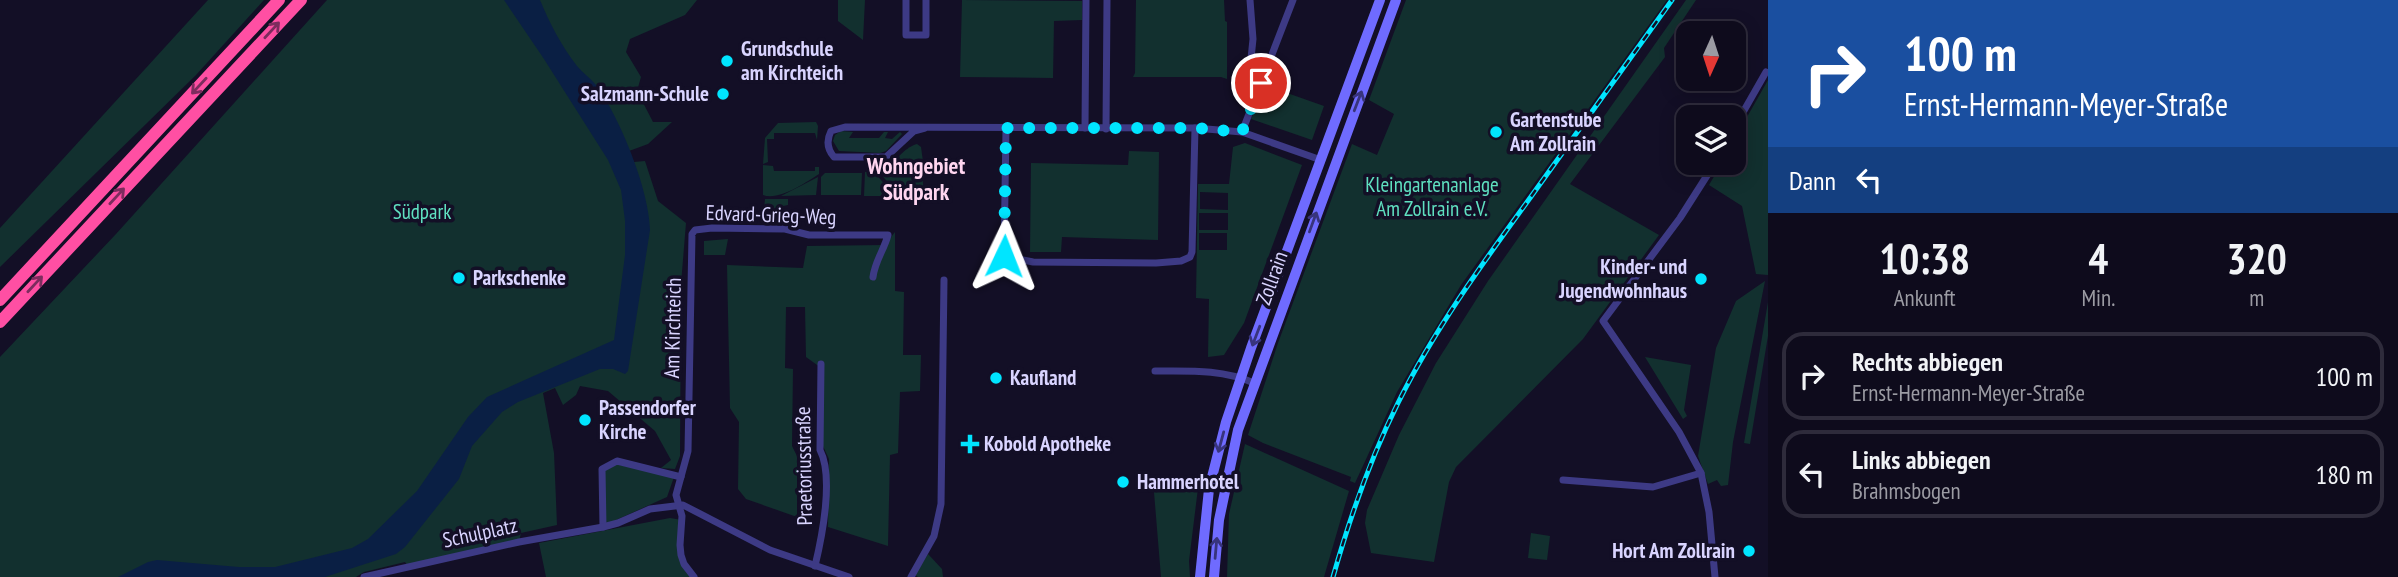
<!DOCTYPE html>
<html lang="de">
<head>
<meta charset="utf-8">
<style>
	:root { --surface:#0e0b1c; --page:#1c1929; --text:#f1f3f6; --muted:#9b9ba3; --line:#2e2b3b }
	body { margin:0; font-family:"PT Sans Narrow",sans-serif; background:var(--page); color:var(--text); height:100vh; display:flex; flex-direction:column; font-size:26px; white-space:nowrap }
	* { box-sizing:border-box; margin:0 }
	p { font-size:23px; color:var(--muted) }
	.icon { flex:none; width:38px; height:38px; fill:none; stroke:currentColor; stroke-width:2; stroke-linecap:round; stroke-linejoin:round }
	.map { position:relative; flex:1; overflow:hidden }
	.sheet { display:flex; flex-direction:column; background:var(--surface); width:630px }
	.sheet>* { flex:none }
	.hud { background:#1a4fa0; color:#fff; overflow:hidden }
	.needle { width:46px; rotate:183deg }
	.fabs { position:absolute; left:1676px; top:21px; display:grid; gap:14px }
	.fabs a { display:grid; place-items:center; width:70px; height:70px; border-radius:14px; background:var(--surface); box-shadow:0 4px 18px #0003,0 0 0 2px var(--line); font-size:35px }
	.pin { position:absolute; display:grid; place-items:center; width:60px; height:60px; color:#fff; margin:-30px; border:4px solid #fff; border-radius:50%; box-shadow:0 2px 7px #0007 }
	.me { position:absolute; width:77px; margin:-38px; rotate:2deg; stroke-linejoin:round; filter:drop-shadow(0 0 5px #0008) }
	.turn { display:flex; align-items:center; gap:24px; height:147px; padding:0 21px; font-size:32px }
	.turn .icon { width:91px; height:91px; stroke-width:2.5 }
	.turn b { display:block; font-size:49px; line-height:60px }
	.then { display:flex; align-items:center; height:66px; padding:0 21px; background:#0003; gap:14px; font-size:26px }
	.eta { display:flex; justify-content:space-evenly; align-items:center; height:119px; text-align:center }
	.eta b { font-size:42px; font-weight:800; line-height:49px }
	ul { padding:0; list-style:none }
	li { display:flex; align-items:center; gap:21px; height:88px; margin:0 14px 10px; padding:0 7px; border:4px solid var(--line); border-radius:21px }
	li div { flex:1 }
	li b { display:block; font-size:26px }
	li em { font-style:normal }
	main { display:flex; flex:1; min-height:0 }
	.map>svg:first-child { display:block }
</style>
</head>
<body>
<main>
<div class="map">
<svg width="1768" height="577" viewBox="0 0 1768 577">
	<rect width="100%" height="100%" fill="#130f26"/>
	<g fill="#12302f" fill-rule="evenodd">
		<path d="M208 0H264L196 75 0 267V228Z"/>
		<path d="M327 0H697L685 15 630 39 626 52 641 77 637 91 653 122H672L648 144 629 151 634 162 645 161 658 201 686 223 681 284 680 456 675 469 661 468 671 460 655 431 608 391 580 386 576 395 563 405 555 388 543 393 554 453 557 525 521 533 519 542 408 566 405 562 364 572 356 577H0V357L116 234Z"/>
		<path d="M838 0H865L863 40 838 21Z"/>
		<path d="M962 0 1082 1V20L1054 21 1053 78 960 77Z"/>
		<path d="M1136 0H1224L1225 21 1227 22V79L1221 77H1133L1135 73Z"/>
		<path d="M1406 0H1667L1461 285 1397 392 1355 483 1350 481 1351 477 1263 443 1248 435 1278 343 1352 144 1377 155 1394 114 1369 100Z"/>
		<path d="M1686 0H1696L1664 48 1665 57 1570 184 1659 235 1583 339 1456 467 1449 482 1434 562 1371 553 1365 523 1367 510 1399 435 1436 363 1488 281Z"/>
		<path d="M1768 80V275L1756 274 1742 206 1709 185 1722 163H1734V140Z"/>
		<path d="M1266 82 1275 84 1273 88 1324 106 1312 140 1251 119Z"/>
		<path d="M816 122 818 126 817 140 815 133H774V139H767L768 162 763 164 765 138 778 123Z"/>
		<path d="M841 131 853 132 849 138H879L884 132H888L885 138 892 139 900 132 902 134 886 151 880 153 839 151 833 141 835 135Z"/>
		<path d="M1245 143 1302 165 1244 323 1224 355 1208 357 1209 299 1196 298 1198 184H1229L1233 147ZM1200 192 1228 193V210L1200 209ZM1199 213H1228V230H1199ZM1199 233H1227V250H1199Z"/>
		<path d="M917 144 921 147 924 169 895 170 891 168C894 159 908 146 917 144Z"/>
		<path d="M1129 151 1159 152 1158 240 1062 237 1061 252H1030L1031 163 1128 165Z"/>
		<path d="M763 165 773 166 774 171H815V167H819V174C805 183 779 201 763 195Z"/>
		<path d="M865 172H874L895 196H864Z"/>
		<path d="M879 172H922L924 195H899Z"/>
		<path d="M825 173H862L861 195H821V177Z"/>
		<path d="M818 177 816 195 781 196Z"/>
		<path d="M765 199H788V205L778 207V224H765L763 220Z"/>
		<path d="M895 232V291L904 292 903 355H921L920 391 900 392 898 453 890 455 888 546 828 527 829 459 822 444 824 370 806 357 805 307H786L785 368 793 369 792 446 797 456V517L746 499 738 489 739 422 730 408 727 265 803 268 807 246 885 245Z"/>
		<path d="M728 239 725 255H704V241Z"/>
		<path d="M1765 281 1733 442 1728 485 1721 486 1717 480 1708 484 1698 456 1716 348 1736 301Z"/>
		<path d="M1768 302V336L1750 444 1744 443Z"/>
		<path d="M1645 357 1691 365 1684 410 1687 416 1683 419Z"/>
		<path d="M1245 444 1349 491 1324 577H1227L1229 514Z"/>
		<path d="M615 464 674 477 667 497 605 525 604 471Z"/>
		<path d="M1153 480H1199L1189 561 1190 577H1161Z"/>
		<path d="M670 518 682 520 681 555 694 577H546L539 543Z"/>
		<path d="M1531 533 1550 536 1547 560 1528 558Z"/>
		<path d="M928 554 942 569 943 577H918L915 575Z"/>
	</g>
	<path fill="#0a1f44" d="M504 0H540C549 22 562 47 577 66 583 73 590 78 596 85 620 118 649 189 650 230L628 371 625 374 613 369H600L518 402 502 412 472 446 459 479 405 547 396 554 325 577H118L148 562 157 560 239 567H275L352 548 368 539 417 491 468 417 487 397 614 340 625 255V221L621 190 608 160 544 59Z"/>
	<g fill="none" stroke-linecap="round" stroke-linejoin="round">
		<g stroke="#3d3a85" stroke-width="7">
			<path d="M906 0V35H926V0"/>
			<path d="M1250 0 1253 39 1249 78 1261 83"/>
			<path d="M925 128 914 131 886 157H834C827 149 826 141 831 131L845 127 1195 128 1242 132 1321 160"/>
			<path d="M1006 128 1004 256 1033 262 1156 263 1181 261 1190 257 1192 252 1195 128"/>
			<path d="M1085 128 1086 0"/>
			<path d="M1734 128 1766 72"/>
			<path d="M1106 129 1107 0"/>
			<path d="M1242 132 1293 0"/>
			<path d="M1715 163 1680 218 1603 321 1679 432 1701 473 1709 512 1715 577"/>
			<path d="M1155 371C1189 371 1222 369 1254 383"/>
			<path d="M1563 480 1653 487 1701 473"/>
			<path d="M603 527 602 469 617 461 681 477"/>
			<path d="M815 566C822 537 834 477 820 450L821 364"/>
			<path d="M364 577 519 542 603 527 618 523 650 509 683 505 770 550 849 577"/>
			<path d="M694 577 684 564 681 555 680 545 682 516 676 495 688 451 692 234 695 230 712 228 785 229 809 235H888C884 250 875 261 873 277"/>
			<path d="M911 577 934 536 941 504 944 280"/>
		</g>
		<g stroke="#6f6bff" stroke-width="10">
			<path d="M1200 577 1209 489 1226 422 1251 348 1380 0"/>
			<path d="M1214 577 1219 520 1238 430 1396 0"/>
		</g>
		<g stroke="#ff4fa3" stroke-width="12">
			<path d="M0 300 279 0"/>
			<path d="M0 322 301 0"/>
		</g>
		<g stroke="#00e5ff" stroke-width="5">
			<path id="rail" d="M1333 577C1350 517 1370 459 1398 403 1434 330 1482 264 1530 198 1577 132 1625 66 1672 0"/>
		</g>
		<use href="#rail" stroke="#130f26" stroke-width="2.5" stroke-dasharray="8" stroke-linecap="butt"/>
	</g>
	<defs><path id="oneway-shaft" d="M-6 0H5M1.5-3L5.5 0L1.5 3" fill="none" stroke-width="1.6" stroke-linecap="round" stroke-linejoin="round" transform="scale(1.75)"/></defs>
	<g stroke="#7d2c5e">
		<use href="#oneway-shaft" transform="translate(272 30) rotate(-47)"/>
		<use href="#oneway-shaft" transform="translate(199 86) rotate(133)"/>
		<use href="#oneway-shaft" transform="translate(117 196) rotate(-47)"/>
		<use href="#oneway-shaft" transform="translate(35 284) rotate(-47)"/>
	</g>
	<g stroke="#38347d">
		<use href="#oneway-shaft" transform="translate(1358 101) rotate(-69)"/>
		<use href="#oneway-shaft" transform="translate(1313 222) rotate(-70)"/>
		<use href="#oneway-shaft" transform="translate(1256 336) rotate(111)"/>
		<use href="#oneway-shaft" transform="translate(1221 442) rotate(105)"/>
		<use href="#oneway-shaft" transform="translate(1216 548) rotate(-85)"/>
	</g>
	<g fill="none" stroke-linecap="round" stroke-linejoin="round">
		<path stroke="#00e5ff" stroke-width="12" stroke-dasharray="0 21.6" d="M1004 256 1006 128H1195L1242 132 1261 83"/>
	</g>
	<g fill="#00e5ff" stroke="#130f26" stroke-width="2.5">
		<circle cx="727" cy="61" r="7"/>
		<circle cx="723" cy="94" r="7"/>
		<circle cx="1496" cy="132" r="7"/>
		<circle cx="459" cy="278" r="7"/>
		<circle cx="1701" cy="279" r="7"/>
		<circle cx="996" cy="378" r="7"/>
		<circle cx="585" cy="420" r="7"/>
		<path d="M966.5 433.5h7v7h7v7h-7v7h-7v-7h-7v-7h7z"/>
		<circle cx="1123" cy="482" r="7"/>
		<circle cx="1749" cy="551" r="7"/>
	</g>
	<g text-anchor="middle" stroke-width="7" stroke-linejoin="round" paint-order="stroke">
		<g font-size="21" font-weight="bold" fill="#d9d4ff" stroke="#130f26" text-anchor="start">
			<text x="741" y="56">Grundschule<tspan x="741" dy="24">am Kirchteich</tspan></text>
			<text x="709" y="101" text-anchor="end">Salzmann-Schule</text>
			<text x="1510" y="127">Gartenstube<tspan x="1510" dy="24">Am Zollrain</tspan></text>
			<text x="1687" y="274" text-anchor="end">Kinder- und<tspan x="1687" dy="24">Jugendwohnhaus</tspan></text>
			<text x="473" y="285">Parkschenke</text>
			<text x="1010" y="385">Kaufland</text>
			<text x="599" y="415">Passendorfer<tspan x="599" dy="24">Kirche</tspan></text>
			<text x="984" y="451">Kobold Apotheke</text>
			<text x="1137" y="489">Hammerhotel</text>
			<text x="1735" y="558" text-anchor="end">Hort Am Zollrain</text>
		</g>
		<g font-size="21" fill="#5fe0c0" stroke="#130f26">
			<text x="1432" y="192">Kleingartenanlage<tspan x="1432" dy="24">Am Zollrain e.V.</tspan></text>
			<text x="422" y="219">Südpark</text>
		</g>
		<g font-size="21" fill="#d9d4ff" stroke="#130f26">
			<text transform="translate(771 215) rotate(2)" y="7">Edvard-Grieg-Weg</text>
			<text transform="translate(1272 278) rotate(-70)" y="7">Zollrain</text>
			<text transform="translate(673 328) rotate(-89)" y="7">Am Kirchteich</text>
			<text transform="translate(804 466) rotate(-91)" y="7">Praetoriusstraße</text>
			<text transform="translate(480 533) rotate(-12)" y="7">Schulplatz</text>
		</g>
		<g font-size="23" font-weight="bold" fill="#ffd6f0" stroke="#130f26">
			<text x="916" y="174">Wohngebiet<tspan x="916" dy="26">Südpark</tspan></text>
		</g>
	</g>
</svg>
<div class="fabs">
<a><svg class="needle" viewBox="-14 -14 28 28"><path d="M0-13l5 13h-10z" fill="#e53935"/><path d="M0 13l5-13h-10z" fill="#9b9ba3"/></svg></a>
<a><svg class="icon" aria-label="layers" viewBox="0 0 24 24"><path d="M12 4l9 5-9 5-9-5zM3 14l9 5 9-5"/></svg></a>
</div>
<div class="pin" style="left:1261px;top:83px;background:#d93025"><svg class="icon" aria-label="arrive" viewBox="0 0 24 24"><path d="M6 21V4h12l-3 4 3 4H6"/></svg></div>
<svg class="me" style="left:1004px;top:256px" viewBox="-20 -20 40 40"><path d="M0-17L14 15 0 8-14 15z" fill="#00e5ff" stroke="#fff" stroke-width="4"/></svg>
</div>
<section class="sheet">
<div class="hud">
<div class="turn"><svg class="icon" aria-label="right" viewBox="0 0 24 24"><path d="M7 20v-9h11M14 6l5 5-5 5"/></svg><div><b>100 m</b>Ernst-Hermann-Meyer-Straße</div></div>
<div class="then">Dann<svg class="icon" aria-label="left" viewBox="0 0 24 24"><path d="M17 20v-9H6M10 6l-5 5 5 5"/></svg></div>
</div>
<div class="eta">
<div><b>10:38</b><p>Ankunft</p></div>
<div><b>4</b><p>Min.</p></div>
<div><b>320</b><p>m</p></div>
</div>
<ul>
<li><svg class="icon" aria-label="right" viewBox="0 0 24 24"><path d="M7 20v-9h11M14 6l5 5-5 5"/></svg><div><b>Rechts abbiegen</b><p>Ernst-Hermann-Meyer-Straße</p></div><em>100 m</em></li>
<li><svg class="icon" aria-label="left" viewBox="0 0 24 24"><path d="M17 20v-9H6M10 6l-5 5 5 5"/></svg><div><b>Links abbiegen</b><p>Brahmsbogen</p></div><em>180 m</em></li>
</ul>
</section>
</main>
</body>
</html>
